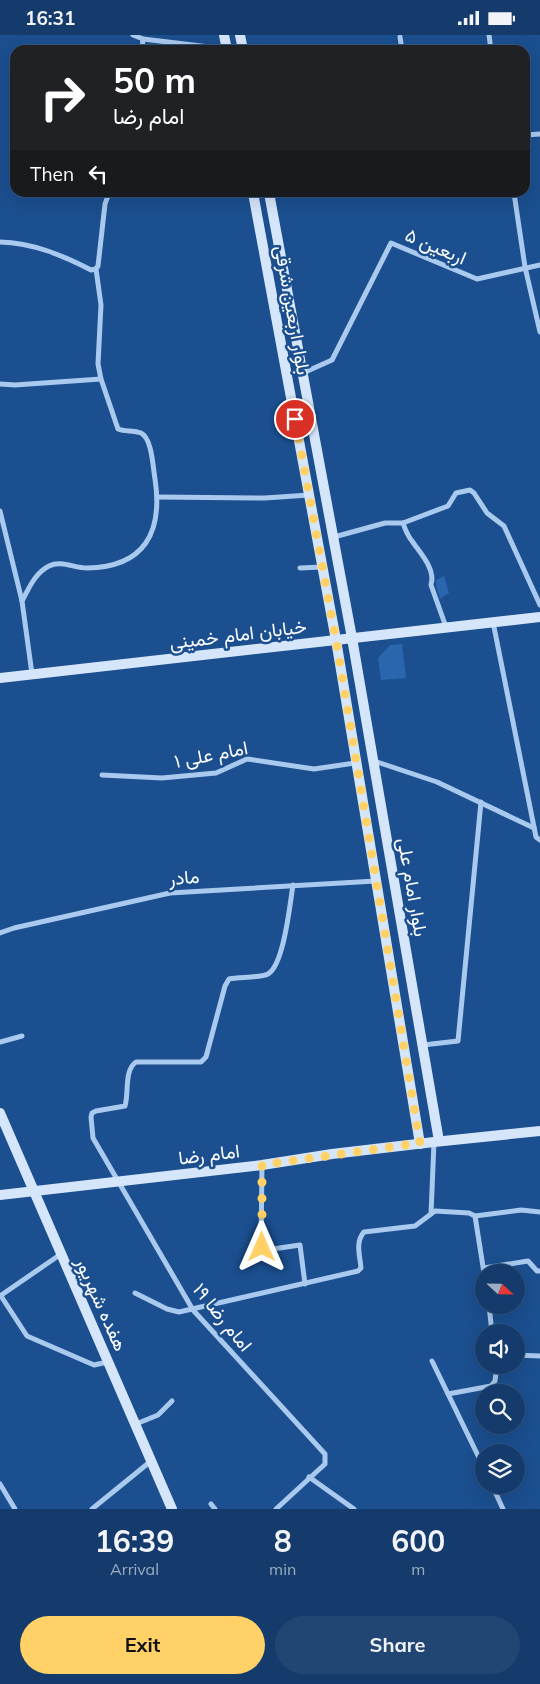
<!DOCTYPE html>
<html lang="en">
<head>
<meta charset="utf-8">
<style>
	:root { --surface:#143b6b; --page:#214673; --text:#f1f3f6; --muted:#9dadc1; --line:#33557e; --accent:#ffd166 }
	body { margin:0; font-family:Mulish,Vazirmatn,sans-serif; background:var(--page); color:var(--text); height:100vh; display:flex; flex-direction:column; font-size:19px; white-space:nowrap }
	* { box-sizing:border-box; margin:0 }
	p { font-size:16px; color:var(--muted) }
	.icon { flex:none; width:28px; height:28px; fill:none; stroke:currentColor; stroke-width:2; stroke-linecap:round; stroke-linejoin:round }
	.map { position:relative; height:1474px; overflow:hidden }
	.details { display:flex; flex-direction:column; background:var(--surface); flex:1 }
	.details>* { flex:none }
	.hud { position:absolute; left:10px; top:10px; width:520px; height:152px; border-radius:15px; box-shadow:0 5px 20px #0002,0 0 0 1px var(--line); background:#202124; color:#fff; overflow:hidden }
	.needle { width:32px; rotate:112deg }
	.controls { position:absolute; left:475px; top:1229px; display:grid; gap:10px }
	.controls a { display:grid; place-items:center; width:50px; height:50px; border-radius:50%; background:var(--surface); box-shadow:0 5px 20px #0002,0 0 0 1px var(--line); font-size:25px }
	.pin { position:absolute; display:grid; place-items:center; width:42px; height:42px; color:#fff; margin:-21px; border:2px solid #fff; border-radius:50%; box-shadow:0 1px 5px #0007 }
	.me { position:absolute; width:55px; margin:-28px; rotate:0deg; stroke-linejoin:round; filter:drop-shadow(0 0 4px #0008) }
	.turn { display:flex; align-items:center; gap:18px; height:105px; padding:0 20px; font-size:22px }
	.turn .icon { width:65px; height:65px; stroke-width:2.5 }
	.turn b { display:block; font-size:35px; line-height:42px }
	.then { display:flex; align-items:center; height:48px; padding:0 20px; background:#0003; gap:10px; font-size:19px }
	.eta { display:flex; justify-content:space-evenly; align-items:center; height:85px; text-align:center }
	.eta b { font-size:30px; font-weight:700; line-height:35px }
	.button { display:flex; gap:10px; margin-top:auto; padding:10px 20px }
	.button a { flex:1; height:58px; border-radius:30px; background:var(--accent); color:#111; font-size:20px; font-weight:700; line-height:58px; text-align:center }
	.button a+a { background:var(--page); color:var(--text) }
	.status { display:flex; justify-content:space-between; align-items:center; height:35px; padding:0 25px; background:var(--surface); direction:ltr }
	.status svg { height:14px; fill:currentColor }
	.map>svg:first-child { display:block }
</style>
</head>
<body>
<div class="status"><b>16:31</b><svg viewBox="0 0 49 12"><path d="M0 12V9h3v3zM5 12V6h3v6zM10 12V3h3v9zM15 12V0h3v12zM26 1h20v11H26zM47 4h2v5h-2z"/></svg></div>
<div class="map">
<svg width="540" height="1474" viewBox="0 0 540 1474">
	<rect width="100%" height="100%" fill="#1b4f8f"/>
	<g fill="#2a66ad">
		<path d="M444 541 449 558 440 564 436 550V545Z"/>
		<path d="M402 609 406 643 381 645 378 623 390 610Z"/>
	</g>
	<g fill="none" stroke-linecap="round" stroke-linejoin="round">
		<g stroke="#a9c9ee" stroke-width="5">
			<path d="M133 0 143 4 226 14"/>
			<path d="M489 0 491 15"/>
			<path d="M400 2 402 15"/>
			<path d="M142 15 143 4"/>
			<path d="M525 100 540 99"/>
			<path d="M514 158 525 232 540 297"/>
			<path d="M0 207C33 208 62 220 91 235L96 234"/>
			<path d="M303 338 332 325 391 208 477 244 540 230"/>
			<path d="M0 349 15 350 101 344"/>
			<path d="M157 462 265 463 309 460"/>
			<path d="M0 476 22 566 32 639"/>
			<path d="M403 488 448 471 456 458 470 455 474 458 487 478 504 491 540 570"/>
			<path d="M334 502 385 488H403C405 494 408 501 412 506 420 518 436 534 431 550L446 592"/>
			<path d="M300 533 322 532"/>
			<path d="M22 566C29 553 35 538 49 531 61 525 74 533 87 533 145 532 163 497 155 444 153 433 152 403 141 398 133 395 125 397 118 394L101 344 98 329 101 270 96 234 98 231 105 169 109 158"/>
			<path d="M493 587 536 802 540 805"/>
			<path d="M374 726 437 747 534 793"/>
			<path d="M102 740 162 743 216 738 247 724 314 734 355 728"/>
			<path d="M0 898 14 893 170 858 376 846"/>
			<path d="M0 1007 22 1001"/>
			<path d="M423 1010 458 1006 481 767"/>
			<path d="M262 1130 261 1212 266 1215 300 1210 305 1249"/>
			<path d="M431 1179 434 1107"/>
			<path d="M475 1181 521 1175 540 1177"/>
			<path d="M484 1233 528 1226 537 1236H540"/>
			<path d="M135 1258 167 1274 179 1277 358 1236 361 1233C360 1221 355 1207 364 1197L415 1191 435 1176 469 1178 475 1181 484 1238"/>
			<path d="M0 1261 61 1219"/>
			<path d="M1 1261 27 1301 94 1330 108 1327"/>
			<path d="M489 1270 492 1298"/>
			<path d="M516 1320 540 1321"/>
			<path d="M432 1326 484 1433"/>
			<path d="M448 1359 491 1351 495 1346 497 1330"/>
			<path d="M136 1389 158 1380 172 1366"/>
			<path d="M309 1442 354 1474"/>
			<path d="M0 1449 15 1474"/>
			<path d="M492 1450 503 1474"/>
			<path d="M211 1469 215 1474"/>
			<path d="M92 1474 151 1426"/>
			<path d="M276 1474 325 1429V1419L193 1275 93 1103 91 1082 92 1078 96 1076 125 1071C129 1058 124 1035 136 1027H201L206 1022 225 951 229 944C240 942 260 943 268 939 284 930 290 868 293 850"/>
		</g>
		<g stroke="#d6e6fa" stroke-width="10">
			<path d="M224 0 227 15"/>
			<path d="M240 0 243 15"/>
			<path d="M253 158 336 605 420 1109"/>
			<path d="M269 158 352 603 439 1106"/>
			<path d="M0 643 540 582"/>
			<path d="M0 1078 172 1474"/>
			<path d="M0 1160 262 1130 332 1119 434 1107 540 1096"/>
		</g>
	</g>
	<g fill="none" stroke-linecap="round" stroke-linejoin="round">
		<path stroke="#ffd166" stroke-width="9" stroke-dasharray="0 16.2" d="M262 1212V1130L420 1108 336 605 295 384"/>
	</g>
	<g text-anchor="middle" stroke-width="5" stroke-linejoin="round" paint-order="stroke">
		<g font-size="19" fill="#fff" stroke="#1b4f8f">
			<text transform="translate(436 211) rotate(23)" y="7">اربعین ۵</text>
			<text transform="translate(293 275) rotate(80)" y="7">بلوار اربعین شرقی</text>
			<text transform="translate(238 599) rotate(-7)" y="7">خیابان امام خمینی</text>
			<text transform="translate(211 719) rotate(-11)" y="7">امام علی ۱</text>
			<text transform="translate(184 842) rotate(-5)" y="7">مادر</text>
			<text transform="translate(413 852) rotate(80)" y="7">بلوار امام علی</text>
			<text transform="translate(209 1119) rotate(-7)" y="7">امام رضا</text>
			<text transform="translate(102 1269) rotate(66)" y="7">هفده شهریور</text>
			<text transform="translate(223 1282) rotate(51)" y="7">امام رضا ۱۹</text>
		</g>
	</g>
</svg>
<div class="controls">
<a><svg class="needle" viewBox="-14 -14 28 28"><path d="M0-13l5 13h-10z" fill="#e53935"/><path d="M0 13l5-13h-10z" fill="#9dadc1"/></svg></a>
<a><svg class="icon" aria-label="sound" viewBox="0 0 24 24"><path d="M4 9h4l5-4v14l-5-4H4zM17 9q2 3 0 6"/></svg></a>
<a><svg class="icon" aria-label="search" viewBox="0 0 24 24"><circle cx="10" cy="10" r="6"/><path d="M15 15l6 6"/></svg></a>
<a><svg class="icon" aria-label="layers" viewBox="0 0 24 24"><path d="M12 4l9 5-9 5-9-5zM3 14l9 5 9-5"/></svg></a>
</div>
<div class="pin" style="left:295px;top:384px;background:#d93025"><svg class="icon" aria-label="arrive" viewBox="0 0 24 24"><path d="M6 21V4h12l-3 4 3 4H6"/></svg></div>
<svg class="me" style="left:262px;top:1212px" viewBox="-20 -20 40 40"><path d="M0-17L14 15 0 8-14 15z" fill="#ffd166" stroke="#fff" stroke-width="4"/></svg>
<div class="hud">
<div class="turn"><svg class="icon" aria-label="right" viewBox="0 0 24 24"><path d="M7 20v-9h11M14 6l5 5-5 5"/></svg><div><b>50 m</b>امام رضا</div></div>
<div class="then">Then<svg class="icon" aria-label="left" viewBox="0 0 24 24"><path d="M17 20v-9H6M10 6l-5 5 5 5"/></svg></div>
</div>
</div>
<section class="details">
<div class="eta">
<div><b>16:39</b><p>Arrival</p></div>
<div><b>8</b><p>min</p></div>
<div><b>600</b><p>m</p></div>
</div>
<div class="button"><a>Exit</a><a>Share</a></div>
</section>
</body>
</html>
